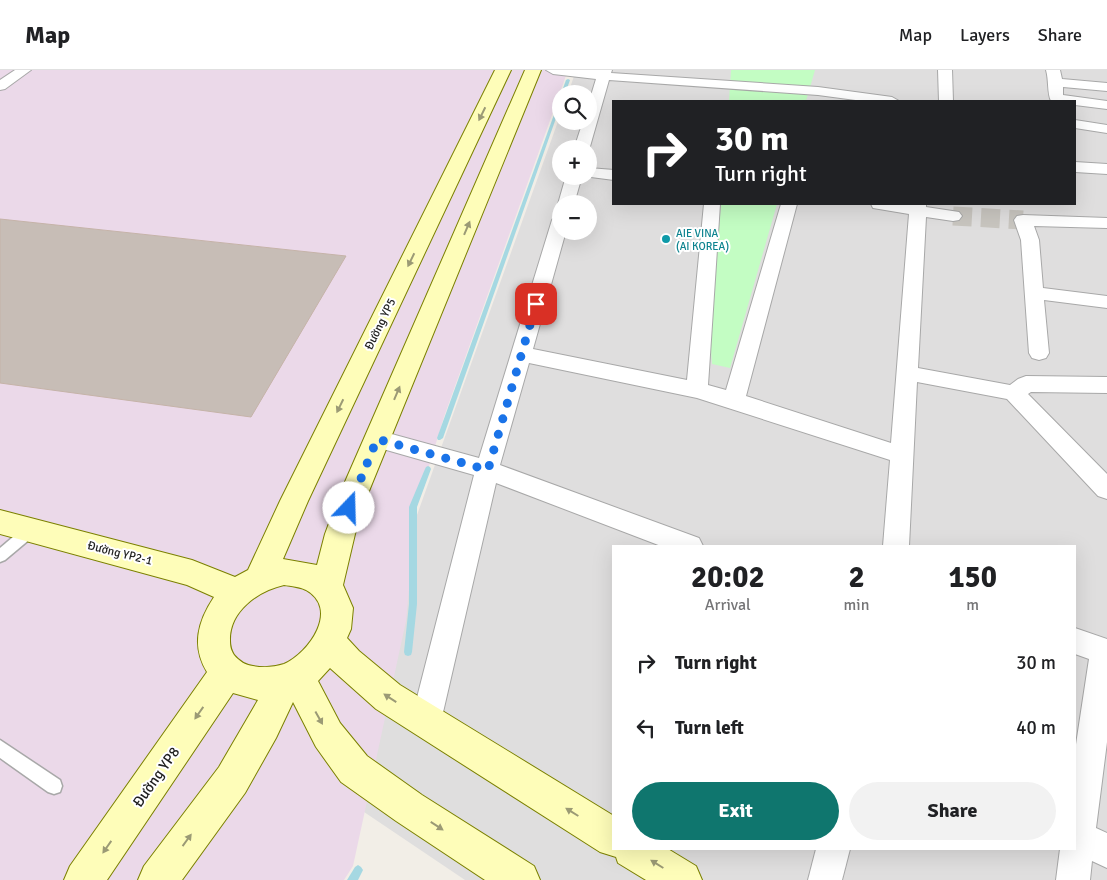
<!DOCTYPE html>
<html lang="en">
<head>
<meta charset="utf-8">
<style>
	:root { --surface:#fff; --page:#f2f2f2; --text:#202124; --muted:#757577; --line:#e0e0e0; --accent:#0f766e }
	body { margin:0; font-family:Signika,sans-serif; background:var(--page); color:var(--text); height:100vh; display:flex; flex-direction:column; font-size:19px; white-space:nowrap }
	* { box-sizing:border-box; margin:0 }
	p { font-size:16px; color:var(--muted) }
	.icon { flex:none; width:28px; height:28px; fill:none; stroke:currentColor; stroke-width:2; stroke-linecap:round; stroke-linejoin:round }
	.map { position:relative; flex:1; overflow:hidden }
	.panel { position:absolute; left:612px; top:475px; width:464px; height:305px; display:flex; flex-direction:column; background:var(--surface); border-radius:0px; box-shadow:0 5px 20px #0002 }
	.panel>* { flex:none }
	.banner { position:absolute; left:612px; top:30px; width:464px; height:105px; border-radius:0px; box-shadow:0 5px 20px #0002; background:#202124; color:#fff; overflow:hidden }
	.controls { position:absolute; left:552px; top:15px; display:grid; gap:10px }
	.controls a { display:grid; place-items:center; width:45px; height:45px; border-radius:50%; background:var(--surface); box-shadow:0 5px 20px #0002; font-size:25px }
	.pin { position:absolute; display:grid; place-items:center; width:42px; height:42px; color:#fff; margin:-21px; border-radius:10px; box-shadow:0 2px 8px #0006 }
	.me { position:absolute; width:55px; margin:-28px; rotate:21deg; stroke-linejoin:round; filter:drop-shadow(0 0 4px #0008) }
	.turn { display:flex; align-items:center; gap:18px; height:105px; padding:0 20px; font-size:22px }
	.turn .icon { width:65px; height:65px; stroke-width:2.5 }
	.turn b { display:block; font-size:35px; line-height:42px }
	.eta { display:flex; justify-content:space-evenly; align-items:center; height:85px; text-align:center }
	.eta b { font-size:30px; font-weight:700; line-height:35px }
	.primary-button { display:flex; gap:10px; margin-top:auto; padding:10px 20px }
	.primary-button a { flex:1; height:58px; border-radius:30px; background:var(--accent); color:#fff; font-size:20px; font-weight:700; line-height:58px; text-align:center }
	.primary-button a+a { background:var(--page); color:var(--text) }
	ul { padding:0; list-style:none }
	li { display:flex; align-items:center; gap:15px; height:65px; padding:0 20px }
	li div { flex:1 }
	li b { display:block; font-size:19px }
	li em { font-style:normal }
	header { display:flex; align-items:center; gap:30px; box-sizing:border-box; height:70px; padding:0 25px; background:var(--surface); border-bottom:1px solid var(--line) }
	header strong { font-size:24px }
	nav { display:flex; gap:28px; margin-inline-start:auto; font-size:18px }
	.map>svg:first-child { display:block }
</style>
</head>
<body>
<header>
<strong>Map</strong>
<nav><a>Map</a><a>Layers</a><a>Share</a></nav>
</header>
<div class="map">
<svg width="1107" height="810" viewBox="0 0 1107 810">
	<rect width="100%" height="100%" fill="#f2eee7"/>
	<path fill="#dfdede" fill-rule="evenodd" d="M576 0H1107V810H465L321 713 561 43V51H589V24H568ZM614 31H1075V134H614ZM561 79H589V106H561ZM561 134H589V161H561ZM614 476H1075V779H614Z"/>
	<path fill="#ebd9e9" d="M0 0H568L444 347 417 435 406 551 353 796 344 810H0Z"/>
	<g fill="#c3fdc3">
		<path d="M731 0H815L806 31H729Z"/>
		<path d="M721 134H777L730 298 712 294 710 268Z"/>
	</g>
	<g fill="none" stroke-linecap="round" stroke-linejoin="round">
		<g fill="#a5d8e2" fill-rule="evenodd">
			<path d="M568 9 570 10 565 24H561L566 10Z"/>
			<path d="M560 28H561V34L443 368 440 370H438L437 368Z"/>
			<path d="M428 396 430 397 431 399 417 437V534L412 582 411 585 408 586 405 585 404 582 409 534V437L425 399 426 397Z"/>
			<path d="M358 795 361 797 363 800 358 810H347L355 797Z"/>
		</g>
	</g>
	<path fill="#c7bdb6" stroke="#c5b3a8" d="M0 149 346 186 251 347 0 313Z"/>
	<g fill="none" stroke-linecap="round" stroke-linejoin="round">
		<path stroke="#c8c5bf" stroke-width="19" stroke-dasharray="19 9" stroke-linecap="butt" d="M953 146 1023 150"/>
		<g stroke="#a8a8a8" stroke-width="3">
			<g id="lane">
				<path d="M31 454 36 456 38 460 36 464 5 490 0 492V478L26 456Z"/>
				<path d="M0 670 60 710 62 716 60 722 54 724 48 722 0 688Z"/>
			</g>
		</g>
		<g stroke="#a8a8a8" stroke-width="2">
			<g id="street">
				<path d="M15 0H31L5 19 0 20V10Z"/>
				<path d="M546 0H612L611 3 818 17 892 27 899 31H863L818 25 609 10 589 80V79H574L583 51H589V32L596 9 553 4Z"/>
				<path d="M938 0H952L953 31H939Z"/>
				<path d="M1046 0H1060L1062 9 1107 13V21L1063 17V25L1107 31V39L1075 35V31H1051C1047 23 1049 10 1046 0Z"/>
				<path d="M1075 50 1107 55V63L1075 58Z"/>
				<path d="M1075 92 1107 94V104L1075 102Z"/>
				<path d="M589 98 614 100V110L583 106H589Z"/>
				<path d="M566 106H582L574 134H561V138L558 134Z"/>
				<path d="M704 134H720L708 315 726 320 781 134H797L746 326 891 373 909 144 873 138 871 134H926V137L959 142 962 146 959 150 953 151 926 147 918 298 1010 315 1018 309 1026 306 1107 307V323L1031 322 1028 324 1107 404V429L1098 426 1007 329 917 312 909 476H883L890 390 697 328 529 293 500 395 699 468 703 476H661L496 413 441 651 437 662 426 666 415 662 411 651 474 405 369 375 366 369 369 363 377 360 479 388 552 150 555 146 561 145V161H566L533 279 687 310Z"/>
				<path d="M1023 145 1107 148V158L1034 156 1039 170 1043 218 1107 226V238L1044 230 1049 283 1046 288 1039 290 1032 288 1029 283 1021 170 1014 150 1017 146Z"/>
				<path d="M1075 558 1107 569V672L1096 758 1107 763V798L1092 791 1090 810H1056L1060 779H1075V681L1089 589 1075 584Z"/>
				<path d="M816 779H850L842 810H808Z"/>
			</g>
		</g>
		<g stroke="#7b8000" stroke-width="2">
			<path id="secondary" d="M495 0H511L308 431 283 489 317 495 325 464 341 421 525 0H541L369 421 355 464 343 515 353 538 351 559 347 568 359 581 400 615 614 746V779H668L696 796 702 810H646L618 793 616 787 600 782 376 639 330 598 318 611 340 653 367 686 422 725 534 796 540 810H485L396 751 341 712 316 677 293 632 276 668 245 723 182 810H138L144 796 219 697 258 630 233 623 107 810H64L70 796 207 602C191 576 198 551 214 527L187 515 0 464V440L192 490 235 507 248 500 280 431ZM284 515C291 516 300 517 306 520 340 539 309 583 284 594 275 597 263 598 253 596 245 595 239 591 234 585 231 580 230 577 230 571 229 541 258 521 284 515Z"/>
		</g>
		<use href="#lane" fill="#fff" fill-rule="evenodd"/>
		<use href="#street" fill="#fff" fill-rule="evenodd"/>
		<use href="#secondary" fill="#fefdb9" fill-rule="evenodd"/>
	</g>
	<defs><path id="oneway-solid" d="M-6-.8H1V-3.2L6.5 0L1 3.2V.8H-6Z" transform="scale(1.25)"/></defs>
	<g fill="#9b9a75">
		<use href="#oneway-solid" transform="translate(482 44) rotate(116)"/>
		<use href="#oneway-solid" transform="translate(467 158) rotate(-67)"/>
		<use href="#oneway-solid" transform="translate(411 190) rotate(116)"/>
		<use href="#oneway-solid" transform="translate(397 323) rotate(-67)"/>
		<use href="#oneway-solid" transform="translate(340 336) rotate(116)"/>
		<use href="#oneway-solid" transform="translate(390 628) rotate(-147)"/>
		<use href="#oneway-solid" transform="translate(199 643) rotate(125)"/>
		<use href="#oneway-solid" transform="translate(319 648) rotate(61)"/>
		<use href="#oneway-solid" transform="translate(572 742) rotate(-148)"/>
		<use href="#oneway-solid" transform="translate(437 756) rotate(33)"/>
		<use href="#oneway-solid" transform="translate(187 770) rotate(-54)"/>
		<use href="#oneway-solid" transform="translate(107 777) rotate(125)"/>
		<use href="#oneway-solid" transform="translate(657 794) rotate(-148)"/>
	</g>
	<g fill="none" stroke-linecap="round" stroke-linejoin="round">
		<path stroke="#1a73e8" stroke-width="9" stroke-dasharray="0 16.2" d="M349 438 377 369 488 400 536 234"/>
	</g>
	<circle fill="#0f9aa8" stroke="#fff" stroke-width="2" cx="666" cy="169" r="5"/>
	<g text-anchor="middle" stroke-width="4" stroke-linejoin="round" paint-order="stroke">
		<g font-size="11" fill="#0d838f" stroke="#fff" text-anchor="start">
			<text x="676" y="167">AIE VINA<tspan x="676" dy="13">(AI KOREA)</tspan></text>
		</g>
		<g font-size="12" fill="#212121" stroke="#fff">
			<text transform="translate(380 254) rotate(-64)" y="4">Đường YP5</text>
			<text transform="translate(120 483) rotate(14)" y="4">Đường YP2-1</text>
		</g>
		<g font-size="15" fill="#212121" stroke="#fff">
			<text transform="translate(156 707) rotate(-55)" y="5">Đường YP8</text>
		</g>
	</g>
</svg>
<div class="controls">
<a><svg class="icon" aria-label="search" viewBox="0 0 24 24"><circle cx="10" cy="10" r="6"/><path d="M15 15l6 6"/></svg></a>
<a>+</a>
<a>−</a>
</div>
<div class="pin" style="left:536px;top:234px;background:#d93025"><svg class="icon" aria-label="arrive" viewBox="0 0 24 24"><path d="M6 21V4h12l-3 4 3 4H6"/></svg></div>
<svg class="me" style="left:349px;top:438px" viewBox="-20 -20 40 40"><circle r="19" fill="#fff"/><path d="M0-13L10 11 0 6-10 11z" fill="#1a73e8"/></svg>
<div class="banner">
<div class="turn"><svg class="icon" aria-label="right" viewBox="0 0 24 24"><path d="M7 20v-9h11M14 6l5 5-5 5"/></svg><div><b>30 m</b>Turn right</div></div>
</div>
<section class="panel">
<div class="eta">
<div><b>20:02</b><p>Arrival</p></div>
<div><b>2</b><p>min</p></div>
<div><b>150</b><p>m</p></div>
</div>
<ul>
<li><svg class="icon" aria-label="right" viewBox="0 0 24 24"><path d="M7 20v-9h11M14 6l5 5-5 5"/></svg><div><b>Turn right</b></div><em>30 m</em></li>
<li><svg class="icon" aria-label="left" viewBox="0 0 24 24"><path d="M17 20v-9H6M10 6l-5 5 5 5"/></svg><div><b>Turn left</b></div><em>40 m</em></li>
</ul>
<div class="primary-button"><a>Exit</a><a>Share</a></div>
</section>
</div>
</body>
</html>
